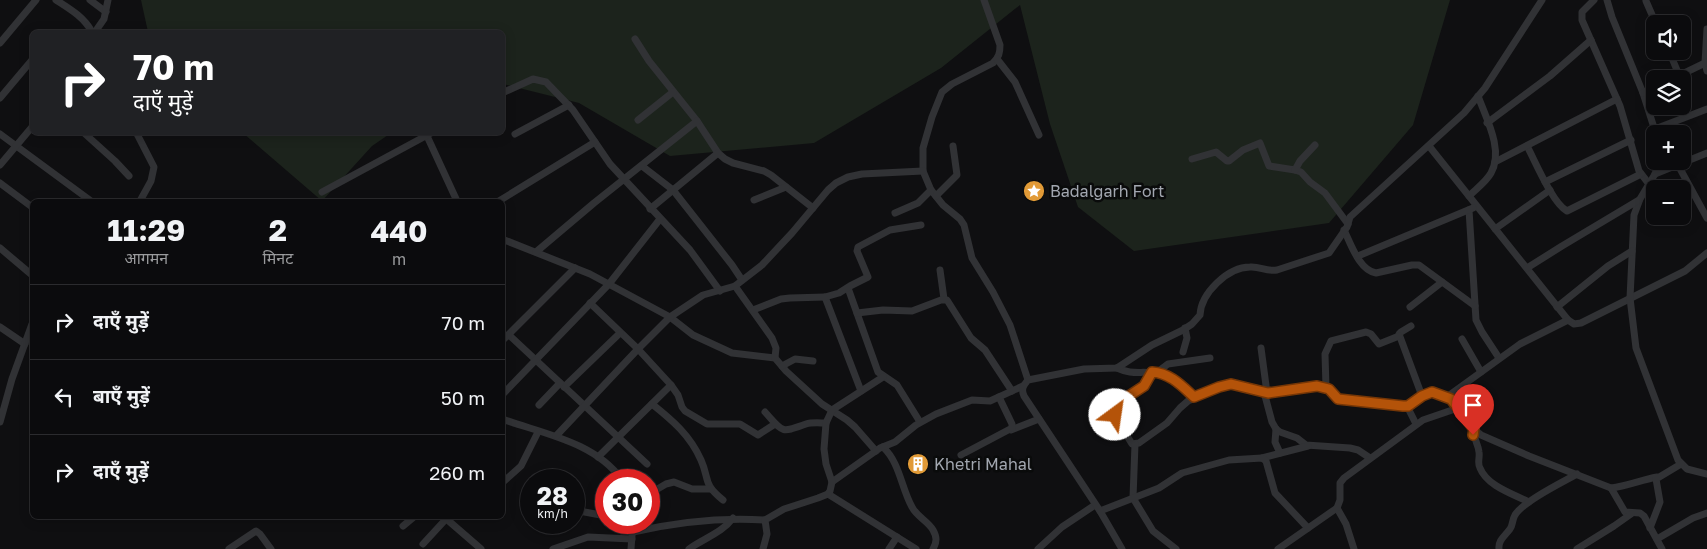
<!DOCTYPE html>
<html lang="hi">
<head>
<meta charset="utf-8">
<style>
	:root { --surface:#0b0b0d; --page:#141416; --text:#f1f3f6; --muted:#9a9b9d; --line:#2b2b2e }
	body { margin:0; font-family:"Golos Text","Noto Sans Devanagari",sans-serif; background:var(--page); color:var(--text); height:100vh; display:flex; flex-direction:column; font-size:19px; white-space:nowrap }
	* { box-sizing:border-box; margin:0 }
	p { font-size:16px; color:var(--muted) }
	.icon { flex:none; width:28px; height:28px; fill:none; stroke:currentColor; stroke-width:2; stroke-linecap:round; stroke-linejoin:round }
	.map { position:relative; flex:1; overflow:hidden }
	.panel { position:absolute; left:30px; top:199px; width:475px; height:320px; display:flex; flex-direction:column; background:var(--surface); border-radius:8px; box-shadow:0 2px 12px #0003,0 0 0 1px var(--line) }
	.panel>* { flex:none }
	.guide { position:absolute; left:30px; top:30px; width:475px; height:105px; border-radius:8px; box-shadow:0 2px 12px #0003,0 0 0 1px var(--line); background:#202124; color:#fff; overflow:hidden }
	.fabs { position:absolute; left:1646px; top:15px; display:grid; gap:10px }
	.fabs a { display:grid; place-items:center; width:45px; height:45px; border-radius:8px; background:var(--surface); box-shadow:0 2px 12px #0003,0 0 0 1px var(--line); font-size:25px }
	.speed { position:absolute; left:520px; top:469px; display:flex; gap:10px; font-size:25px; font-weight:700; text-align:center }
	.speed>* { display:grid; place-content:center; width:65px; height:65px; border-radius:50%; background:var(--surface); box-shadow:0 2px 12px #0003,0 0 0 1px var(--line); line-height:1 }
	.speed small { font-size:12px; font-weight:400 }
	.speed .limit { border:8px solid #d22; background:#fff; color:#111 }
	.pin { position:absolute; display:grid; place-items:center; width:42px; height:42px; color:#fff; margin:-51px -21px; border-radius:50% 50% 50% 0; rotate:-45deg; box-shadow:0 0 5px #0007 }
	.pin .icon { rotate:45deg }
	.me { position:absolute; width:55px; margin:-28px; rotate:31deg; stroke-linejoin:round; filter:drop-shadow(0 0 4px #0008) }
	.turn { display:flex; align-items:center; gap:18px; height:105px; padding:0 20px; font-size:22px }
	.turn .icon { width:65px; height:65px; stroke-width:2.5 }
	.turn b { display:block; font-size:35px; line-height:42px }
	.eta { display:flex; justify-content:space-evenly; align-items:center; height:85px; text-align:center }
	.eta b { font-size:30px; font-weight:700; line-height:35px }
	ul { padding:0; list-style:none }
	li { display:flex; align-items:center; gap:15px; height:75px; padding:0 20px; border-top:1px solid var(--line) }
	li div { flex:1 }
	li b { display:block; font-size:19px }
	li em { font-style:normal }
	.map>svg:first-child { display:block }
</style>
</head>
<body>
<div class="map">
<svg width="1707" height="549" viewBox="0 0 1707 549">
	<rect width="100%" height="100%" fill="#0f0f11"/>
	<g fill="#1c231c">
		<path d="M141 0H1450L1413 125 1329 223 1134 251 1078 207 1050 124 1020 5 941 68 814 143 670 156 579 103 503 84 502 32H148Z"/>
		<path d="M243 133H391L372 146 322 201Z"/>
	</g>
	<g fill="none" stroke-linecap="round" stroke-linejoin="round">
		<g stroke="#313235" stroke-width="7">
			<path d="M56 0C70 9 84 17 92 32"/>
			<path d="M90 0 106 12"/>
			<path d="M984 0 1000 45C1000 53 999 57 993 63L952 84 942 92 932 117 923 148V171L931 190 943 205 960 219 964 225 972 258 993 292 1010 325 1028 380"/>
			<path d="M1594 0 1582 12V20L1620 106 1639 171 1649 184"/>
			<path d="M1607 0 1612 17 1643 93 1656 134"/>
			<path d="M1646 1 1656 24"/>
			<path d="M1707 29 1705 63 1707 71"/>
			<path d="M95 32 104 19 108 0"/>
			<path d="M635 39 649 61 697 121 718 153 725 159 733 163 764 171 771 175 813 208"/>
			<path d="M0 43 36 0"/>
			<path d="M1669 51 1679 75"/>
			<path d="M997 59 1015 82 1039 135"/>
			<path d="M1672 79 1707 62"/>
			<path d="M502 93 533 79 546 82 573 110 610 164 690 250 720 291"/>
			<path d="M1643 93 1655 87"/>
			<path d="M0 98 32 60"/>
			<path d="M638 120 673 92"/>
			<path d="M1487 123 1550 76 1591 40"/>
			<path d="M1655 129 1707 109"/>
			<path d="M83 132 115 161 129 176"/>
			<path d="M136 132 154 167 151 181 140 201"/>
			<path d="M0 134 91 201"/>
			<path d="M515 134 569 105"/>
			<path d="M427 136 457 201"/>
			<path d="M1429 146 1568 320 1574 324 1581 323 1685 271 1707 253"/>
			<path d="M1527 146C1535 161 1553 204 1567 211L1641 174"/>
			<path d="M1192 159 1216 152 1227 161H1229L1243 150 1260 143 1269 166 1295 170 1301 172 1310 182 1325 193 1348 224"/>
			<path d="M1660 161 1655 174 1640 199 1634 215 1630 298 1636 348 1678 460 1687 469 1707 474"/>
			<path d="M1495 162 1617 99"/>
			<path d="M0 165 32 127"/>
			<path d="M1678 165 1707 218"/>
			<path d="M642 166 673 190 732 265 742 280"/>
			<path d="M1295 170 1300 161 1315 145"/>
			<path d="M1655 174 1707 153"/>
			<path d="M1545 182 1631 140"/>
			<path d="M0 183 32 207"/>
			<path d="M322 192 433 132"/>
			<path d="M936 196 957 175 953 146"/>
			<path d="M1469 196C1476 189 1486 182 1491 173 1504 150 1486 118 1478 96"/>
			<path d="M754 200 786 187"/>
			<path d="M499 201 595 142"/>
			<path d="M650 209 718 153"/>
			<path d="M1469 210 1476 320 1482 332 1499 358"/>
			<path d="M895 213 918 203 931 190"/>
			<path d="M1495 229 1550 190"/>
			<path d="M1344 230C1351 244 1359 270 1376 273L1412 265H1419L1475 306"/>
			<path d="M502 239 590 274 670 317 693 335 732 353 775 358 786 371 822 404 847 420 855 427 876 451"/>
			<path d="M0 248 32 275"/>
			<path d="M536 252 594 203 697 121"/>
			<path d="M1358 256 1473 208"/>
			<path d="M1527 268 1562 246 1639 200"/>
			<path d="M940 270 944 299"/>
			<path d="M735 286 772 338 776 348 775 358"/>
			<path d="M848 288 878 372 897 385 920 422"/>
			<path d="M825 297 861 391"/>
			<path d="M590 303 638 349 671 385 678 395 682 407 685 411 707 424H740L758 435 775 424"/>
			<path d="M1410 307 1442 282"/>
			<path d="M1557 307 1608 266 1632 251"/>
			<path d="M753 310 781 299 790 298 825 297 839 293 850 286 868 277 857 251 858 247 890 230 921 225"/>
			<path d="M857 313 883 310 912 311 941 300H947L971 338 985 350 1012 391"/>
			<path d="M1411 326 1401 332 1399 334 1422 396"/>
			<path d="M0 327 25 344"/>
			<path d="M509 335 647 464"/>
			<path d="M1462 339 1481 372"/>
			<path d="M502 341 575 268"/>
			<path d="M1261 348 1267 393"/>
			<path d="M1183 352 1187 338 1185 328"/>
			<path d="M782 366 795 359 813 361"/>
			<path d="M1117 368C1132 375 1140 371 1155 373 1171 374 1183 387 1194 397"/>
			<path d="M1152 373 1144 386 1121 400 1114 408 1118 421 1132 444 1139 443 1167 423 1180 408 1188 401 1226 384H1236L1267 393 1317 386 1329 389 1339 399 1397 406H1407L1427 393H1436L1451 399 1474 429 1481 435 1529 456 1611 488 1625 512 1640 513 1644 516 1662 549"/>
			<path d="M1156 373 1168 364 1210 358"/>
			<path d="M564 387 620 333"/>
			<path d="M1326 388 1325 354 1331 341 1366 332 1371 334 1379 344 1399 336"/>
			<path d="M1264 392 1272 422 1276 429 1280 432 1297 438 1306 445 1350 448 1358 450 1370 458"/>
			<path d="M502 395 609 284 660 219"/>
			<path d="M1448 396 1520 344 1568 320"/>
			<path d="M652 404C672 420 690 435 701 460 710 480 702 483 723 500"/>
			<path d="M539 405 560 383"/>
			<path d="M1407 406 1416 424"/>
			<path d="M765 412C784 433 780 433 806 424 812 422 820 423 826 423"/>
			<path d="M502 419C544 434 595 442 622 480"/>
			<path d="M0 422 12 379 32 324"/>
			<path d="M1276 429 1275 442 1280 453"/>
			<path d="M1474 429C1473 439 1478 443 1479 452 1480 458 1477 463 1480 468 1487 486 1513 494 1529 502"/>
			<path d="M1011 430 1039 419"/>
			<path d="M556 436 638 349 670 317 703 295 735 286 762 265 792 233 828 190 836 183 848 177 862 174 923 171"/>
			<path d="M1135 444 1133 498 1153 531 1176 549"/>
			<path d="M883 447C900 463 901 487 912 507 917 517 928 521 933 530 937 537 937 542 933 549"/>
			<path d="M961 455 1012 428V424L999 397"/>
			<path d="M598 457 671 385"/>
			<path d="M1262 458 1308 446"/>
			<path d="M832 482 880 448 895 442 916 425 936 414 972 400 990 401 1023 386"/>
			<path d="M502 483 521 466 538 432"/>
			<path d="M1611 488C1627 486 1641 480 1657 477"/>
			<path d="M649 494 666 484 674 482 692 489H711"/>
			<path d="M828 494 916 549"/>
			<path d="M1337 508 1346 524 1354 549"/>
			<path d="M574 510 606 516"/>
			<path d="M1100 511 1159 488 1182 473 1229 460 1262 458 1266 461 1275 493 1308 528"/>
			<path d="M443 516 481 549"/>
			<path d="M403 526 415 516"/>
			<path d="M1650 528 1660 502 1656 479 1681 464"/>
			<path d="M633 532C677 522 719 517 765 520"/>
			<path d="M1657 539 1693 518 1707 513"/>
			<path d="M423 544 446 519"/>
			<path d="M229 549 256 531 260 534 271 549"/>
			<path d="M553 549 588 537 632 539"/>
			<path d="M631 549 633 522"/>
			<path d="M689 549C704 538 722 533 733 518"/>
			<path d="M763 549 767 534 765 520 784 509 818 498 828 494 830 491 832 482 826 464 824 449 826 423 832 410 883 377"/>
			<path d="M889 549 897 537"/>
			<path d="M1038 549 1062 527 1095 505"/>
			<path d="M1122 549 1100 511 1024 396C1021 389 1023 386 1028 380L1084 369 1117 368 1152 345 1183 330 1192 324 1200 315C1201 293 1228 267 1250 267 1260 266 1266 272 1277 270L1329 253 1347 227 1350 217 1464 113 1485 88 1542 0"/>
			<path d="M1278 549 1337 508 1340 500V483L1344 478 1423 420 1458 408"/>
			<path d="M1499 549C1498 540 1505 536 1510 529 1513 525 1512 520 1515 515 1524 501 1561 483 1577 474"/>
			<path d="M1577 549 1614 526 1631 514"/>
		</g>
	</g>
	<g fill="none" stroke-linecap="round" stroke-linejoin="round">
		<g stroke="#753606" stroke-width="12">
			<path id="route" d="M1115 415 1114 408 1115 405 1144 386 1152 372C1170 373 1182 386 1194 397L1219 387 1231 384 1268 393 1317 386 1329 389 1338 399 1403 406H1408L1422 396 1432 392 1451 399 1474 429 1473 435"/>
		</g>
		<use href="#route" stroke="#b45309" stroke-width="9"/>
	</g>
	<defs>
		<g id="sight-disc" transform="scale(1.125)"><circle r="9.5" fill="#e19a37" stroke="#0a0b0b"/><path d="M0-6L1.8-2.2L6-1.7L2.9 1.2L3.7 5.4L0 3.3L-3.7 5.4L-2.9 1.2L-6-1.7L-1.8-2.2Z" fill="#fff"/></g>
		<g id="building-disc" transform="scale(1.125)"><circle r="9.5" fill="#e19a37" stroke="#0a0b0b"/><path d="M-4-6H4V6H1V3H-1V6H-4ZM-2.5-4.3h1.7v1.8h-1.7ZM.8-4.3h1.7v1.8H.8ZM-2.5-1h1.7V.8h-1.7ZM.8-1h1.7V.8H.8Z" fill="#fff"/></g>
	</defs>
	<g fill-rule="evenodd">
		<use href="#sight-disc" x="1034" y="191"/>
		<use href="#building-disc" x="918" y="464"/>
	</g>
	<g text-anchor="middle" stroke-width="5" stroke-linejoin="round" paint-order="stroke">
		<g font-size="16" fill="#a2a7b0" stroke="#0a0b0b" text-anchor="start">
			<text x="1050" y="197">Badalgarh Fort</text>
			<text x="934" y="470">Khetri Mahal</text>
		</g>
	</g>
</svg>
<div class="fabs">
<a><svg class="icon" aria-label="sound" viewBox="0 0 24 24"><path d="M4 9h4l5-4v14l-5-4H4zM17 9q2 3 0 6"/></svg></a>
<a><svg class="icon" aria-label="layers" viewBox="0 0 24 24"><path d="M12 4l9 5-9 5-9-5zM3 14l9 5 9-5"/></svg></a>
<a>+</a>
<a>−</a>
</div>
<div class="speed"><div>28<small>km/h</small></div><div class="limit">30</div></div>
<div class="pin" style="left:1473px;top:435px;background:#d93025"><svg class="icon" aria-label="arrive" viewBox="0 0 24 24"><path d="M6 21V4h12l-3 4 3 4H6"/></svg></div>
<svg class="me" style="left:1115px;top:415px" viewBox="-20 -20 40 40"><circle r="19" fill="#fff"/><path d="M0-13L10 11 0 6-10 11z" fill="#b45309"/></svg>
<div class="guide">
<div class="turn"><svg class="icon" aria-label="right" viewBox="0 0 24 24"><path d="M7 20v-9h11M14 6l5 5-5 5"/></svg><div><b>70 m</b>दाएँ मुड़ें</div></div>
</div>
<section class="panel">
<div class="eta">
<div><b>11:29</b><p>आगमन</p></div>
<div><b>2</b><p>मिनट</p></div>
<div><b>440</b><p>m</p></div>
</div>
<ul>
<li><svg class="icon" aria-label="right" viewBox="0 0 24 24"><path d="M7 20v-9h11M14 6l5 5-5 5"/></svg><div><b>दाएँ मुड़ें</b></div><em>70 m</em></li>
<li><svg class="icon" aria-label="left" viewBox="0 0 24 24"><path d="M17 20v-9H6M10 6l-5 5 5 5"/></svg><div><b>बाएँ मुड़ें</b></div><em>50 m</em></li>
<li><svg class="icon" aria-label="right" viewBox="0 0 24 24"><path d="M7 20v-9h11M14 6l5 5-5 5"/></svg><div><b>दाएँ मुड़ें</b></div><em>260 m</em></li>
</ul>
</section>
</div>
</body>
</html>
